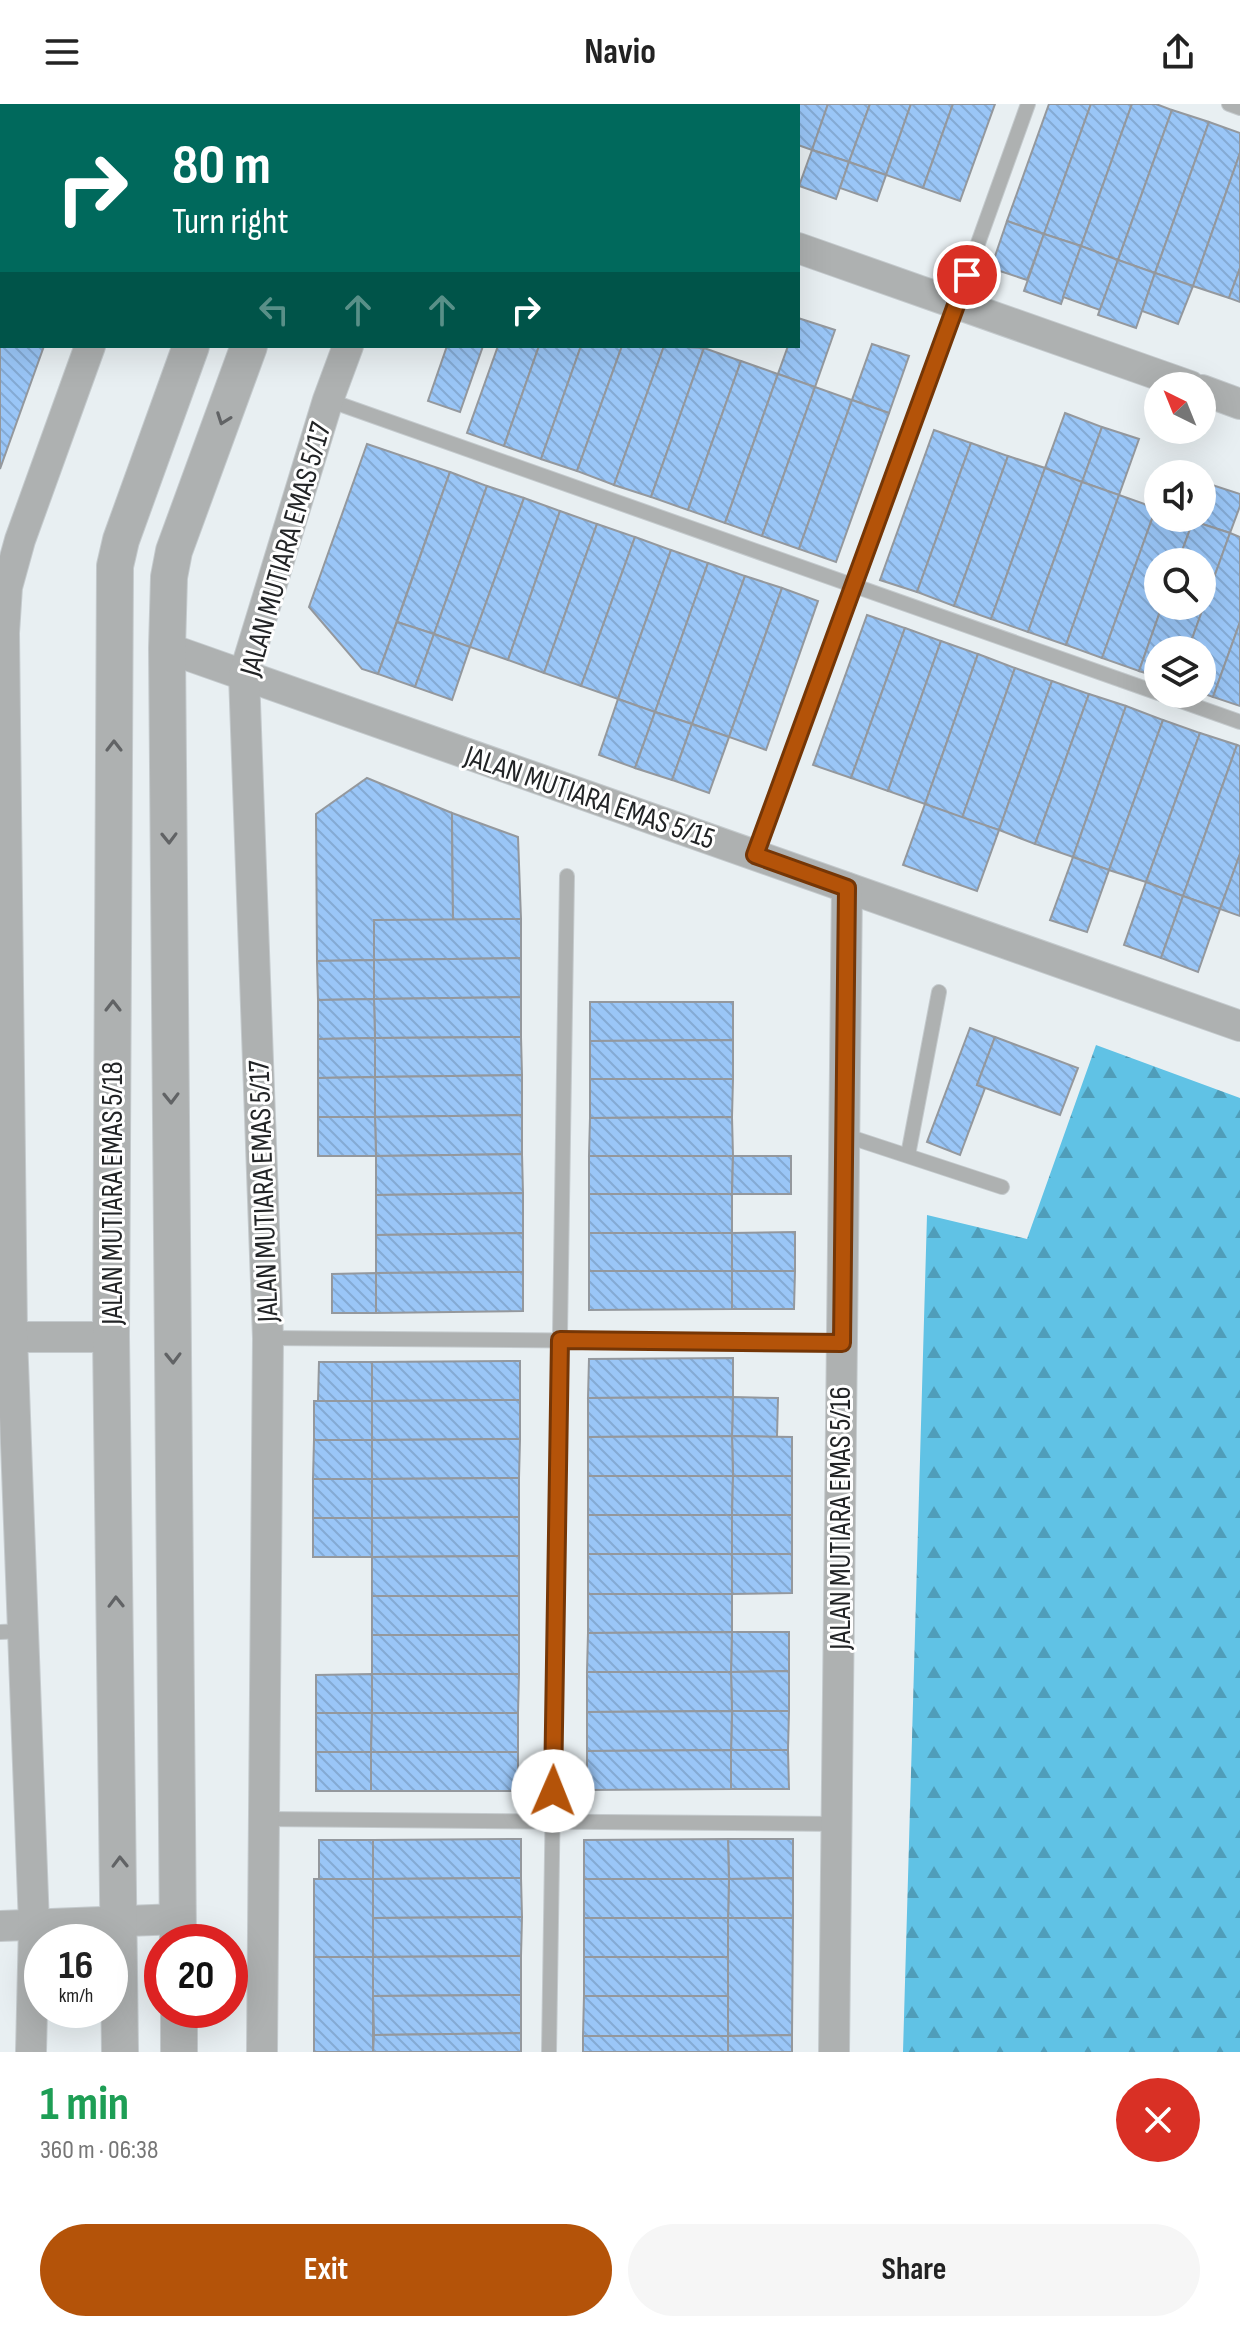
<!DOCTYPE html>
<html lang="en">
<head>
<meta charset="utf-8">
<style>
	:root { --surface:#fff; --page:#f6f6f6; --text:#222; --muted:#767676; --accent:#b45309 }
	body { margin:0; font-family:"Sofia Sans Condensed",sans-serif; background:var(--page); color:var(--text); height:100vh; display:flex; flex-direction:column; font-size:30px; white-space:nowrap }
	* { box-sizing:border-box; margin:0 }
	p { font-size:26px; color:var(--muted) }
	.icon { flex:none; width:44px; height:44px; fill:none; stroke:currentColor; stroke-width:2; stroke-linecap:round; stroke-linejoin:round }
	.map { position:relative; height:1948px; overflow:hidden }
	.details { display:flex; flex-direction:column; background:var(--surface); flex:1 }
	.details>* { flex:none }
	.top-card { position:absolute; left:0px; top:0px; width:800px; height:244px; box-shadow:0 8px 32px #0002; background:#00695c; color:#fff; overflow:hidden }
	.needle { width:52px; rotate:317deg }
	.tools { position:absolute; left:1144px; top:268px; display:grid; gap:16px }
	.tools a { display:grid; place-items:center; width:72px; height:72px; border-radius:50%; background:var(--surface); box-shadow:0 8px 32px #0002; font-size:40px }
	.speed { position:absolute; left:24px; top:1820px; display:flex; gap:16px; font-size:40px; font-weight:700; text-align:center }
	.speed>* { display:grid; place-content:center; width:104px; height:104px; border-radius:50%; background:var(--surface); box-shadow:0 8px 32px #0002; line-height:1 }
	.speed small { font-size:20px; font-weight:400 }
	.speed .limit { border:12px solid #d22; background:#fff; color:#111 }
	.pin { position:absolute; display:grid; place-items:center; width:68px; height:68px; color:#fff; margin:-34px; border:4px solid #fff; border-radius:50%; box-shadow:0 2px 8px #0007 }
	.me { position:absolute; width:88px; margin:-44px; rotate:1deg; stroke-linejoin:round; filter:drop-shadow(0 0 6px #0008) }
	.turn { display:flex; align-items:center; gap:28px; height:168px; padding:0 40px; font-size:36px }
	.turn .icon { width:104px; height:104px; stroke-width:2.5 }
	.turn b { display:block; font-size:56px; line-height:68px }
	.lanes { display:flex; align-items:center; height:76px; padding:0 40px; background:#0003; justify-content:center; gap:40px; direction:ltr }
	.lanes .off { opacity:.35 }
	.round { display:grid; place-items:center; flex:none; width:84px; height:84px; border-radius:42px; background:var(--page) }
	.headline { display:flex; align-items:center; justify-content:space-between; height:136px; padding:0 40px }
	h1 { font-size:48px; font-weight:700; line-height:60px; color:#1e9e55 }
	.primary-button { display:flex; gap:16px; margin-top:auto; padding:16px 40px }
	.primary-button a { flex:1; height:92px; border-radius:48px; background:var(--accent); color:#fff; font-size:32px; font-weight:700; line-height:92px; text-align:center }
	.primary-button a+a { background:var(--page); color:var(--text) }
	header { display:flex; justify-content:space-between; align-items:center; height:104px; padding:0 40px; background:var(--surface); font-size:36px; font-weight:700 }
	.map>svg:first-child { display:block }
</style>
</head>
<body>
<header><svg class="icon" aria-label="menu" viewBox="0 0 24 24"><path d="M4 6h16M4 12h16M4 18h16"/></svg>Navio<svg class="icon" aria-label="share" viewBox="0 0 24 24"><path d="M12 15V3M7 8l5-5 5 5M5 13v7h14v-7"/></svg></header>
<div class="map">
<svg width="1240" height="1948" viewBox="0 0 1240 1948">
	<defs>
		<pattern id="forest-firs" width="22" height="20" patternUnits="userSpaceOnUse" patternTransform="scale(2)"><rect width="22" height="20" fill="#60c2e5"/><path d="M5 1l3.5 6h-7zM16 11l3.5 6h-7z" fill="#4f9db9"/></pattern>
		<pattern id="building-back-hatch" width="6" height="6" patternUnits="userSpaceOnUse" patternTransform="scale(2)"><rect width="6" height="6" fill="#9ac6f7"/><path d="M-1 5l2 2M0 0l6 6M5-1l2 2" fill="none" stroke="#84aad4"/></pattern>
	</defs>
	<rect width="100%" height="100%" fill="#e8eff2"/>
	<path fill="url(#forest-firs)" d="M1096 941 1240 994V1948H903L927 1111 1027 1135Z"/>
	<g fill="url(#building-back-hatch)" stroke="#94989d" stroke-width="2">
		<path d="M26 0H105L106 2H32Z"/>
		<path d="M704 0H745L703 2Z"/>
		<path d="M745 0H787L745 2Z"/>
		<path d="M787 0H828L812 46 798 41V2H786Z"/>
		<path d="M828 0H870L849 58 812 46Z"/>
		<path d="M870 0H911L886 71 849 58Z"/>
		<path d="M911 0H953L923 84 886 71Z"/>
		<path d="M953 0H995L960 97 923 84Z"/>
		<path d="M1049 0H1091L1044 130 1007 117Z"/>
		<path d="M1091 0H1132L1081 142 1044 130Z"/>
		<path d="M1132 0H1156L1172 6 1118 156 1081 142Z"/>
		<path d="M2 5V123L0 129V11Z"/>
		<path d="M1172 6 1209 18 1155 169 1118 156Z"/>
		<path d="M1209 18 1240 29V49L1193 182 1155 169Z"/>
		<path d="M812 46 849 58 836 95 799 82Z"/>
		<path d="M1240 49V164L1229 194 1193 182Z"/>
		<path d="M849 58 886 71 877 97 840 84Z"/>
		<path d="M1007 117 1044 130 1027 176 991 164Z"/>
		<path d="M2 123V166L0 165Z"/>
		<path d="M1044 130 1081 142 1061 200 1024 187Z"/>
		<path d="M1081 142 1118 156 1100 206 1063 193Z"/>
		<path d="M1118 156 1155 169 1136 224 1098 211Z"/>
		<path d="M1240 164V198L1229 194Z"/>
		<path d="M1155 169 1193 182 1178 220 1142 207Z"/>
		<path d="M0 206 2 242H44L0 365Z"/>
		<path d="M798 214 835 226 815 283 778 270 788 242H798Z"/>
		<path d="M872 240 909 252 889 309 852 296Z"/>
		<path d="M447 242H483L460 308 428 297Z"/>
		<path d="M498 242H539L504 342 467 329Z"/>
		<path d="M539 242H581L541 355 504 342Z"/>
		<path d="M581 242H622L577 367 541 355Z"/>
		<path d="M622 242H664L614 381 577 367Z"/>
		<path d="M664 242 704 244 651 393 614 381Z"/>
		<path d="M704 244 741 257 688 406 651 393Z"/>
		<path d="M741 257 778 270 725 419 688 406Z"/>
		<path d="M778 270 815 283 762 432 725 419Z"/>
		<path d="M815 283 852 296 799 445 762 432Z"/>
		<path d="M852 296 889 309 836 458 799 445Z"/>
		<path d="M1065 309 1102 323 1082 378 1045 364Z"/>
		<path d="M1102 323 1139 335 1119 391 1082 378Z"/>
		<path d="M934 326 971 339 917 488 880 476Z"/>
		<path d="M971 339 1008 352 954 502 917 488Z"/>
		<path d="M367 340 450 368 378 570 362 565 309 503Z"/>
		<path d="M1008 352 1045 364 991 515 954 502Z"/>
		<path d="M1045 364 1082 378 1028 528 991 515Z"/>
		<path d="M450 368 487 382 434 530 397 518Z"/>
		<path d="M1082 378 1119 391 1066 541 1028 528Z"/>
		<path d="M1206 379 1240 390V402L1230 429 1193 417 1194 414H1202V391Z"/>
		<path d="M487 382 524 394 470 543 434 530Z"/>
		<path d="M1119 391 1156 404 1102 554 1066 541Z"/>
		<path d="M524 394 560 407 508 556 470 543Z"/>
		<path d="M1156 404 1158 414 1193 417 1178 458H1158V502H1162L1139 567 1102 554Z"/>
		<path d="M560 407 597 420 544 569 508 556Z"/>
		<path d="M1193 417 1230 429 1188 546H1158V573L1139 567 1162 502H1202V458H1178Z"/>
		<path d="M597 420 635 433 581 582 544 569Z"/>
		<path d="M1230 429 1240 433V518L1213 593 1202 589V546H1188Z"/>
		<path d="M635 433 671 446 618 595 581 582Z"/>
		<path d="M671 446 708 459 655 608 618 595Z"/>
		<path d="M708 459 745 472 692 620 655 608Z"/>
		<path d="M745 472 782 484 729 633 692 620Z"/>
		<path d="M782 484 818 497 766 646 729 633Z"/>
		<path d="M867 511 905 524 851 674 813 661Z"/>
		<path d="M397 518 434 530 415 583 378 570Z"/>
		<path d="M1240 518V602L1213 593Z"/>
		<path d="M905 524 941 537 888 687 851 674Z"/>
		<path d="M434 530 470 543 452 596 415 583Z"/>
		<path d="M941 537 978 550 925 700 888 687Z"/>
		<path d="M978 550 1015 564 962 714 925 700Z"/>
		<path d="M1015 564 1052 577 999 726 962 714Z"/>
		<path d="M1052 577 1089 590 1035 740 999 726Z"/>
		<path d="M1089 590 1126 602 1073 753 1035 740Z"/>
		<path d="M618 595 655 608 635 664 599 651Z"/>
		<path d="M1126 602 1163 616 1109 766 1073 753Z"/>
		<path d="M655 608 692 620 672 676 635 664Z"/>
		<path d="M1163 616 1200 629 1146 778 1109 766Z"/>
		<path d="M692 620 729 633 709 689 672 676Z"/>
		<path d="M1200 629 1237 641 1183 792 1146 778Z"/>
		<path d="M1237 641 1240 642V750L1220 805 1183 792Z"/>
		<path d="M367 674 452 709 453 816H374V856L317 857 316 710Z"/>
		<path d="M925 700 999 726 977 787 903 761Z"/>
		<path d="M452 709 518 733 521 815 453 816Z"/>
		<path d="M1240 750V812L1220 805Z"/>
		<path d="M1073 753 1109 766 1087 828 1050 816Z"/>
		<path d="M1146 778 1183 792 1161 854 1124 841Z"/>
		<path d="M1183 792 1220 805 1198 868 1161 854Z"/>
		<path d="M521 815V854L374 856V816Z"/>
		<path d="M521 854V893L374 895V856Z"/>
		<path d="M374 856V895L318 896 317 857Z"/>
		<path d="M521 893V933L375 934 374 895Z"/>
		<path d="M374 895 375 934 318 935V896Z"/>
		<path d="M590 898H733V936L590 937Z"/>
		<path d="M970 924 995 933 977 981 985 984 960 1051 927 1038Z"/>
		<path d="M521 933 522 971 375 973V934Z"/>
		<path d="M995 933 1078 964 1060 1011 977 981Z"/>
		<path d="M375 934V973L318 974V935Z"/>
		<path d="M733 936V975H590V937Z"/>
		<path d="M522 971V1011L375 1013V973Z"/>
		<path d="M375 973V1013H318V974Z"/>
		<path d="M590 975H733L732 1013 590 1014Z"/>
		<path d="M522 1011V1050L376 1052 375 1013Z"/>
		<path d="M318 1013H375L376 1052H318Z"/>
		<path d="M732 1013 733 1052H589L590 1014Z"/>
		<path d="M522 1050 523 1089 376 1091V1052Z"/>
		<path d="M589 1052H733L732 1090H589Z"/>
		<path d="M733 1052H791V1090H732Z"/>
		<path d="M523 1089V1129L376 1131V1091Z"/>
		<rect x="589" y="1090" width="143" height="39"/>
		<path d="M795 1128V1167H732V1129Z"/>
		<path d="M523 1129V1168L376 1169V1131Z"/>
		<rect x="589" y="1129" width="143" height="38"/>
		<path d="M589 1167H732V1205L589 1206Z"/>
		<path d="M732 1167H795L794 1205H732Z"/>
		<path d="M523 1168V1207L376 1209V1169Z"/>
		<path d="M376 1169V1209H332V1170Z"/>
		<path d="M733 1254V1293L588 1294 589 1255Z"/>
		<path d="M520 1257V1296L372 1297V1258Z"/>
		<path d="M319 1258H372V1297H318Z"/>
		<path d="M733 1293 778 1294 777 1333 732 1332Z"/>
		<path d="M733 1293 732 1332 588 1333V1294Z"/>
		<path d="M520 1296V1335L372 1336V1297Z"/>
		<rect x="314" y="1297" width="58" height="39"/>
		<path d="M732 1332 792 1333V1372H733Z"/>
		<path d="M732 1332 733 1372H588V1333Z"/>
		<path d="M520 1335 519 1374 372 1375V1336Z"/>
		<path d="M314 1336H372V1375H313Z"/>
		<path d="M588 1372H733L732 1411H588Z"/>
		<path d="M733 1372H792V1411H732Z"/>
		<path d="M519 1374V1413L372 1414V1375Z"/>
		<rect x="313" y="1375" width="59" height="39"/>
		<rect x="588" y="1411" width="144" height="39"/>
		<rect x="732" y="1411" width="60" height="39"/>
		<path d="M519 1413V1452L372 1453V1414Z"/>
		<rect x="313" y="1414" width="59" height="39"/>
		<rect x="588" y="1450" width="144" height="40"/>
		<path d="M732 1450H792V1489L732 1490Z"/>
		<path d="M519 1452V1492H372V1453Z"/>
		<path d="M588 1490H732V1528L588 1529Z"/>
		<rect x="372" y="1492" width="147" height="39"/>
		<path d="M732 1528H789V1567L731 1568Z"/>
		<path d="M732 1528 731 1568H587L588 1529Z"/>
		<rect x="372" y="1531" width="147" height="39"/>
		<path d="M789 1567V1607H732L731 1568Z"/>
		<path d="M587 1568H731L732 1607 587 1608Z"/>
		<path d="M372 1570V1609H316V1571Z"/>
		<path d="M372 1570H519L518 1609H372Z"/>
		<path d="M732 1607H789L788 1646H731Z"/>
		<path d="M732 1607 731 1646 587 1647V1608Z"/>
		<path d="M316 1609H372L371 1648H316Z"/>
		<path d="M372 1609H518V1648H371Z"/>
		<path d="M731 1646H788L789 1685H731Z"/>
		<path d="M731 1646V1685L587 1686V1647Z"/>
		<rect x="316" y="1648" width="55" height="39"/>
		<rect x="371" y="1648" width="147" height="39"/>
		<path d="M521 1735V1774L373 1775V1736Z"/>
		<path d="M728 1735H793V1774L729 1775Z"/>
		<path d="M728 1735 729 1775H584V1736Z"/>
		<rect x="319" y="1736" width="54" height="39"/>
		<path d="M521 1774 522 1813 373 1814V1775Z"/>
		<path d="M793 1774V1814H728L729 1775Z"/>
		<rect x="314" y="1775" width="59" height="78"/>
		<path d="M584 1775H729L728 1814H584Z"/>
		<path d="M522 1813 521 1852 373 1853V1814Z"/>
		<rect x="584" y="1814" width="144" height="39"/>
		<path d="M728 1814H793L792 1931 728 1932Z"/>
		<path d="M521 1852V1891L373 1892V1853Z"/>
		<rect x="314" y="1853" width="59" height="95"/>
		<rect x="584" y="1853" width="144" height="39"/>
		<path d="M521 1891V1929L374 1931 373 1892Z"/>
		<path d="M584 1892H728V1932H583Z"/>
		<path d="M521 1929V1948H373L374 1931Z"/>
		<path d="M792 1931V1948H728V1932Z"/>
		<rect x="583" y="1932" width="145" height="16"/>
	</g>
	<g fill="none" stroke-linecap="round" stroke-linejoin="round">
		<g stroke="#c4cacd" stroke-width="16">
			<g id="service">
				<path d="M1229 0 1240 4"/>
				<path d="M0 186 2 187"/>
				<path d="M328 296 1158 589"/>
				<path d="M1161 590 1240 618"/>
				<path d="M755 751 855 482 1028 0"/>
				<path d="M844 1031 1002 1083"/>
				<path d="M908 1051 939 888"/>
				<path d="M268 1234 842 1239"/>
				<path d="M0 1528 24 1527"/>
				<path d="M264 1715 838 1720"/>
				<path d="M549 1948 567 772"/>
			</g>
		</g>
		<g stroke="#c4cacd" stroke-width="32">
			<g id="minor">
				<path d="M178 2 179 0"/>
				<path d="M436 2 437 0"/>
				<path d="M798 144 1190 282"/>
				<path d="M1202 286 1240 300"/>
				<path d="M167 544 1240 922"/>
				<path d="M0 1233H111"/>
				<path d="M0 1822 178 1815"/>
				<path d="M31 1948 34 1821 12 1232 4 529 7 483 20 436 90 242"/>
				<path d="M262 1948 268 1234 244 571 328 296 348 242"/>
				<path d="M834 1948 847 784"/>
			</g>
		</g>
		<g stroke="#c4cacd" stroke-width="38">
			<g id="tertiary">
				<path d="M278 2V0"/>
				<path d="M337 2 338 0"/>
				<path d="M178 1838 167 544 169 473 174 447 249 242"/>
				<path d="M179 1906V1948"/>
				<path d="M120 1948 111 1233 115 462 121 436 191 242"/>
			</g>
		</g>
		<use href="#service" stroke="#aeb1b1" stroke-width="14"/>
		<use href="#minor" stroke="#aeb1b1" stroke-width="30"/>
		<use href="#tertiary" stroke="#aeb1b1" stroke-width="36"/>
	</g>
	<defs><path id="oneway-chevron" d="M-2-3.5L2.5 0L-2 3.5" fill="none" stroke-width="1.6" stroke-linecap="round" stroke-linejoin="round" transform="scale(2)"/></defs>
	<g stroke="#616365">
		<use href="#oneway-chevron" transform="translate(223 315) rotate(110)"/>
		<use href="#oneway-chevron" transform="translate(114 642) rotate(-90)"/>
		<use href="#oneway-chevron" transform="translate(169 734) rotate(89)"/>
		<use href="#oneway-chevron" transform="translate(113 902) rotate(-90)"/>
		<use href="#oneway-chevron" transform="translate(171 994) rotate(89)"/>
		<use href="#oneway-chevron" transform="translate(173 1254) rotate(89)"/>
		<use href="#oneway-chevron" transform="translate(116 1498) rotate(-91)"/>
		<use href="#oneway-chevron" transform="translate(120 1758) rotate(-91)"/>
	</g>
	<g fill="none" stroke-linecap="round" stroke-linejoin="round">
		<g stroke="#753606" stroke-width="20">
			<path id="route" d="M553 1687 560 1236 842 1239 847 784 755 751 967 171"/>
		</g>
		<use href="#route" stroke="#b45309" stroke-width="14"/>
	</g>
	<g text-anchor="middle" stroke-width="6" stroke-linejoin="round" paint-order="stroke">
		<g font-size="30" fill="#222426" stroke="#fff">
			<text transform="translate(285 445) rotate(-74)" y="10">JALAN MUTIARA EMAS 5/17</text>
			<text transform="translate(590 693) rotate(19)" y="10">JALAN MUTIARA EMAS 5/15</text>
			<text transform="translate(263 1087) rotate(-92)" y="10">JALAN MUTIARA EMAS 5/17</text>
			<text transform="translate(112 1089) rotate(-90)" y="10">JALAN MUTIARA EMAS 5/18</text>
			<text transform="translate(840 1414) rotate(-90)" y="10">JALAN MUTIARA EMAS 5/16</text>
		</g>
	</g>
</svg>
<div class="tools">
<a><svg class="needle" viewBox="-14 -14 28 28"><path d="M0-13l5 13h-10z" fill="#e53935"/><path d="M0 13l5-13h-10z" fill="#767676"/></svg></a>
<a><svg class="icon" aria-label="sound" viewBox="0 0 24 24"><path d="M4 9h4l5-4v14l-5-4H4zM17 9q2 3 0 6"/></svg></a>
<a><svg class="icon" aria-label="search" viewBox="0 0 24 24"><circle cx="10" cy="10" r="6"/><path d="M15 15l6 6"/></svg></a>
<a><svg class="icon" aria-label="layers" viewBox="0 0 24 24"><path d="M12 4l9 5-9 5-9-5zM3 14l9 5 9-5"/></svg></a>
</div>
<div class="speed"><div>16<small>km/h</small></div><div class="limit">20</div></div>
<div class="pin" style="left:967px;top:171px;background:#d93025"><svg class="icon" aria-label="arrive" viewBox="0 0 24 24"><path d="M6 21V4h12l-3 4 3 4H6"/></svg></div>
<svg class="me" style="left:553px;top:1687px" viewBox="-20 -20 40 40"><circle r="19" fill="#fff"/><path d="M0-13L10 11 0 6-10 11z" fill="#b45309"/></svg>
<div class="top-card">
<div class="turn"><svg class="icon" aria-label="right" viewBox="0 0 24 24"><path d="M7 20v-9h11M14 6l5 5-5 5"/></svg><div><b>80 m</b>Turn right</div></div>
<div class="lanes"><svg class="icon off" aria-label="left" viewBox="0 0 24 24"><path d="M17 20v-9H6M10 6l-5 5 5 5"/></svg><svg class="icon off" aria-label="ahead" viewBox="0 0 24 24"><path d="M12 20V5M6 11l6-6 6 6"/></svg><svg class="icon off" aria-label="ahead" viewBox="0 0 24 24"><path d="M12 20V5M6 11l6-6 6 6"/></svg><svg class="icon" aria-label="right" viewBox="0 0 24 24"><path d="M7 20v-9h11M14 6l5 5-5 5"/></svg></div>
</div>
</div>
<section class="details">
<div class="headline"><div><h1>1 min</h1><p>360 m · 06:38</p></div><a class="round" style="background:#d93025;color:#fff"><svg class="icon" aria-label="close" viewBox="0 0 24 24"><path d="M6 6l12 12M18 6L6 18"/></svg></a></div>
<div class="primary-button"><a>Exit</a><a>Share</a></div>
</section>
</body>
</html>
